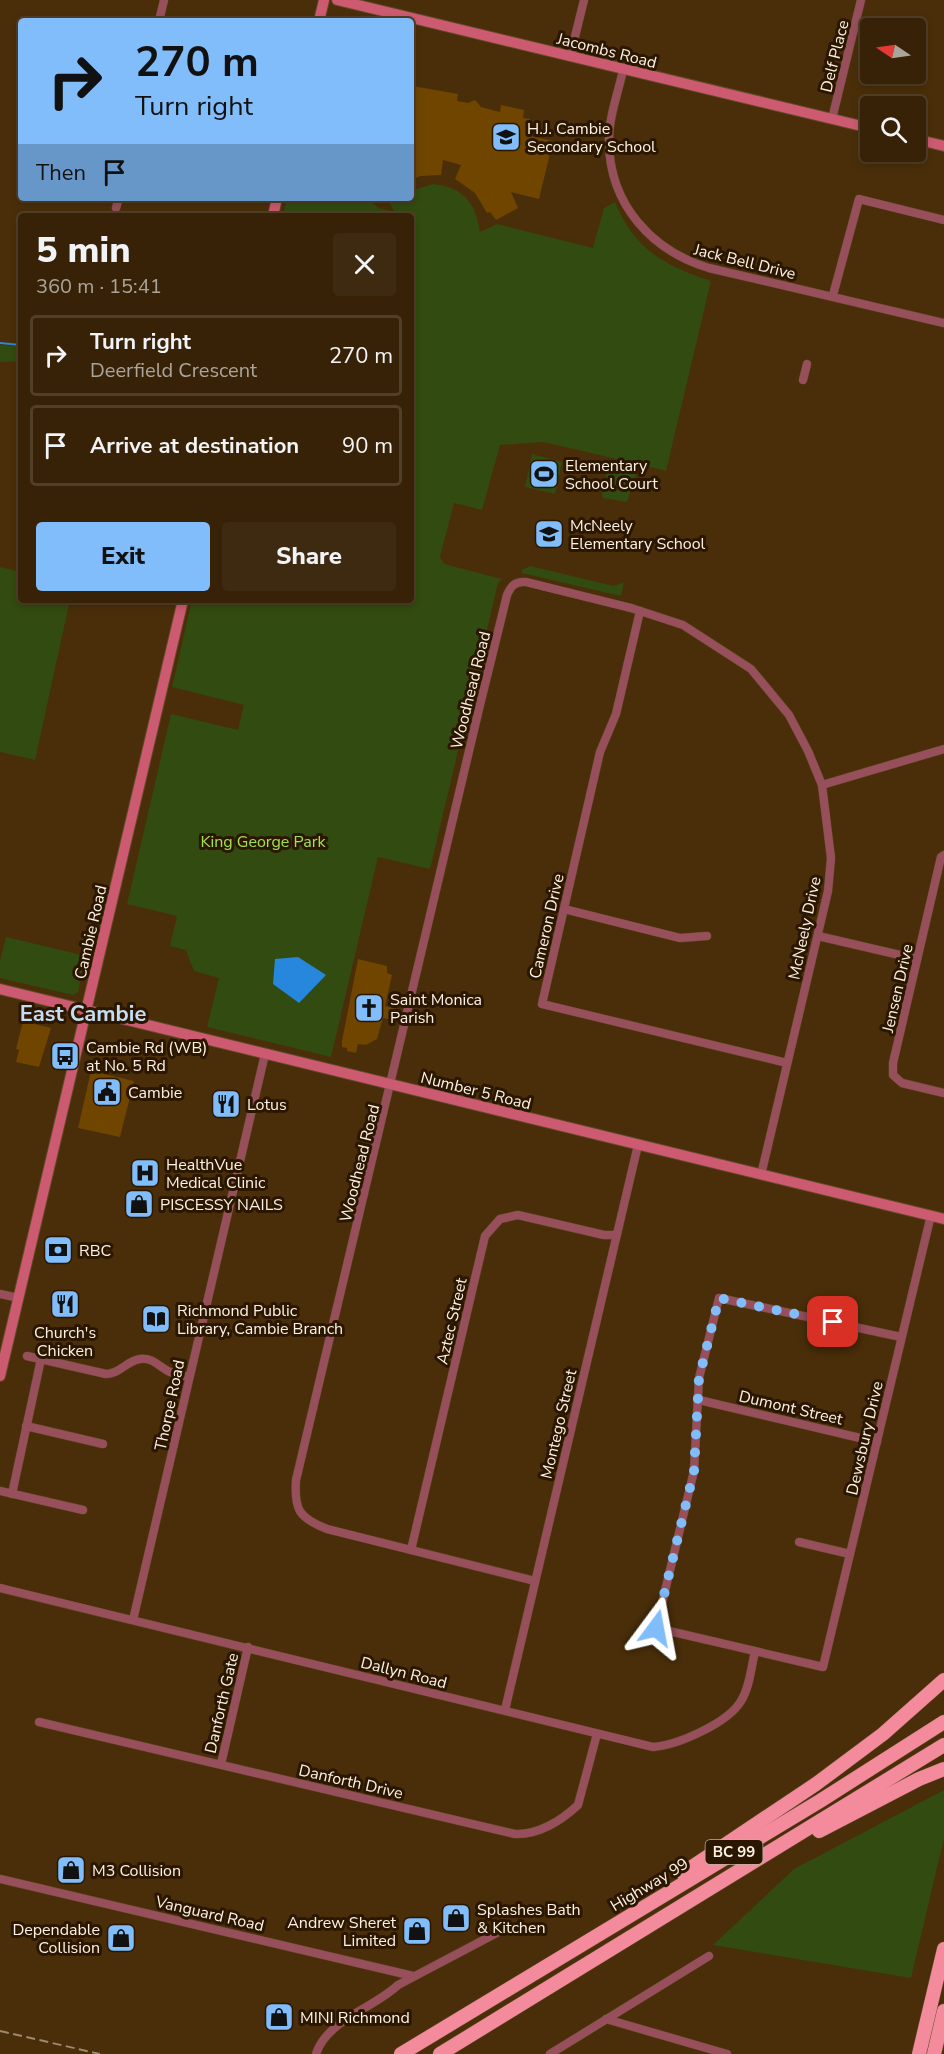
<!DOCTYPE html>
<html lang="en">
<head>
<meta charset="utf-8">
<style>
	:root { --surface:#372207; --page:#3e2a11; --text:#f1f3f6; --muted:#aaa49b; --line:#513f28; --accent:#81bdfa }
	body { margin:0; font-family:"Nunito Sans",sans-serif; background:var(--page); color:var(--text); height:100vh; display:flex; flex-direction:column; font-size:22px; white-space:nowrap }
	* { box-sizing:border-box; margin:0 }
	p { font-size:20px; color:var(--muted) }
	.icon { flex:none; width:33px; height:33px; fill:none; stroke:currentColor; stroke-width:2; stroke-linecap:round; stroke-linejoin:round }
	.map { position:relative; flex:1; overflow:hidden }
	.panel { position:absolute; left:18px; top:213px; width:396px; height:390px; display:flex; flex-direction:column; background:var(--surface); border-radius:6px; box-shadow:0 3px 9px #0003,0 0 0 2px var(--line) }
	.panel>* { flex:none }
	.top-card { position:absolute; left:18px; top:18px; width:396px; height:183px; border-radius:6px; box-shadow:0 3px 9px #0003,0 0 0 2px var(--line); background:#81bdfa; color:#111; overflow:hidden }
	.needle { width:39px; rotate:283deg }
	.tools { position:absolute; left:860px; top:18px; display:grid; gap:12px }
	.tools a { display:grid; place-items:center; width:66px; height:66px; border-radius:6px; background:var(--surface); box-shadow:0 3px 9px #0003,0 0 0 2px var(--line); font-size:30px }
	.pin { position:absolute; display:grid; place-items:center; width:51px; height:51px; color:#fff; margin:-26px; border-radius:12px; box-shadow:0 3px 9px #0006 }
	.me { position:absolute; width:66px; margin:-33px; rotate:13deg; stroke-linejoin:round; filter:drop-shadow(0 0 4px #0008) }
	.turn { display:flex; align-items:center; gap:21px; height:126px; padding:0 18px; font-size:27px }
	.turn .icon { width:78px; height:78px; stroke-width:2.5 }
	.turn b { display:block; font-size:42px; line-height:51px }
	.then { display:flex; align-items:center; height:57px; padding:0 18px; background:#0003; gap:12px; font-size:22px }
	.round { display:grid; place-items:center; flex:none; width:63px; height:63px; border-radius:6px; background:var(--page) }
	.headline { display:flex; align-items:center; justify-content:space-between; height:102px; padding:0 18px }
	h1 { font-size:36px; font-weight:800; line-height:45px }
	.action { display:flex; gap:12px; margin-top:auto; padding:12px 18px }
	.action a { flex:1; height:69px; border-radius:6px; background:var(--accent); color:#111; font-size:24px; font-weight:800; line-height:69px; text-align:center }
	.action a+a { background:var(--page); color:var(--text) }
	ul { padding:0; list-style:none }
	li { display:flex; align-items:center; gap:18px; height:81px; margin:0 12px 9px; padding:0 6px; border:3px solid var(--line); border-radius:6px }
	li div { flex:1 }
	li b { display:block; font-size:22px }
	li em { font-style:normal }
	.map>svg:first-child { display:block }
</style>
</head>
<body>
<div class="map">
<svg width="944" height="2054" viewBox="0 0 944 2054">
	<rect width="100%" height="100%" fill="#492e09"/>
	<g fill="#324b10">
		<path d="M433 184C463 187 476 203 480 232L497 224 593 248 604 208 615 202C634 249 665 266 711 281L666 471 639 464 627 502 603 498 602 495 609 461 616 463 617 459 543 442 500 445 482 510 454 503 440 557 444 564 502 579 498 583 430 869 378 857 331 1057 207 1027 219 978 194 971 186 950 170 946 177 916 127 904 171 714 238 730 244 705 172 687 192 600H411V216H283L287 198H369L378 208 395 212 386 198H411V191L414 193V190Z"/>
		<path d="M0 345 21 346V361L0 362Z"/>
		<path d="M532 454 562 462 555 494 525 487Z"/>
		<path d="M530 566 614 586 624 582 621 596 522 573V570Z"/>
		<path d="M0 567 21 572V600H70L35 760 0 752Z"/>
		<path d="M6 937 86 956 78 992 73 995 0 978V961Z"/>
		<path d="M944 1790V1838L911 1978 713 1945 794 1869Z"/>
	</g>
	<path fill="#2687dc" d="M298 957 326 975 299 1003 273 984 275 959Z"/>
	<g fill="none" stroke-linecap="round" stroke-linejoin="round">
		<path stroke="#2687dc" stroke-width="2" d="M0 343 21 345"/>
	</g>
	<g fill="#6f4500">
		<path d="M413 86 458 94 457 101 468 103 475 100 481 107 500 112 501 105 524 110 523 118 530 119 526 135 553 141 539 199 511 192 518 208 496 220 490 212 487 213 475 193 455 179 461 165 443 160 441 175 420 176 411 180Z"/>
		<path d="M358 959 387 966V973L392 975 385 1006 396 1009 393 1020 383 1018 377 1039 366 1045 358 1044 356 1053 347 1051V1048L342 1047V1041Z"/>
		<path d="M23 1021 51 1028 39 1067 16 1062 19 1050 16 1049Z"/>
		<path d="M91 1071 134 1081 120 1137 78 1128Z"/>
		<path d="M58 1293 79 1300 76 1315 50 1309 54 1294 58 1295Z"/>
	</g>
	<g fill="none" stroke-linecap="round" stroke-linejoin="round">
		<g stroke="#624928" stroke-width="9">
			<g id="street">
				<path d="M159 21 164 0"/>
				<path d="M570 57 584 0"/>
				<path d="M623 70C618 94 608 119 609 143 610 205 652 251 709 268L944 323"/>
				<path d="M832 119 861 0"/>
				<path d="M116 208 119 198"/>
				<path d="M833 295 859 199 944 220"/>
				<path d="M803 380 807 364"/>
				<path d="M640 611 616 714 600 752 542 1004 787 1063"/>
				<path d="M822 785 944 749"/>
				<path d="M944 855 941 857 893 1063V1075L902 1083 944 1093"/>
				<path d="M564 909 680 938 707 936"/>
				<path d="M818 936 917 959"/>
				<path d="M0 1294 19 1298"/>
				<path d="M901 1337 719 1298 699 1378 694 1471 656 1628 823 1667 931 1215"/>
				<path d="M27 1356 106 1374C120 1374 126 1361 140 1359 153 1357 159 1367 170 1372 176 1374 183 1375 189 1377"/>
				<path d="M699 1400 877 1442"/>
				<path d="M26 1426 103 1444"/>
				<path d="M0 1491 83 1510"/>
				<path d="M12 1494 41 1359"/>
				<path d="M799 1542 850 1554"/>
				<path d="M411 1550 485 1236 500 1219 518 1215 604 1235H616"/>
				<path d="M535 1581 327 1529C299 1518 294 1510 296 1480L479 709 507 595C511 586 515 581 526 582L631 608 683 625 751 669 789 715 808 751 822 785 831 858 828 891 761 1175"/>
				<path d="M0 1588 653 1747C678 1745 728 1723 741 1701 750 1687 751 1667 755 1652"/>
				<path d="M133 1620 265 1054"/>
				<path d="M505 1710 638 1145"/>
				<path d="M39 1722 515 1834C538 1835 561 1821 578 1805L597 1734"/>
				<path d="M221 1764 248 1647"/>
				<path d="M0 1879 413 1976"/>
				<path d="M606 2019 727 2054"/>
				<path d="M316 2054C327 2020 374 2008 398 1985L510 1926"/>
				<path d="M550 2054 709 1956"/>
			</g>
		</g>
		<g stroke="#624928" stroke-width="12">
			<g id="secondary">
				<path d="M337 0 870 128"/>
				<path d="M319 21 324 0"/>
				<path d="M915 139 944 146"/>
				<path d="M273 216 277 198"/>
				<path d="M0 989 944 1219"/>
				<path d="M0 1376 183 600"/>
			</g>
		</g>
		<g stroke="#624928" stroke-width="15">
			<g id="highway">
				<path d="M819 1831 919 1779 944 1769"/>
				<path d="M683 1873 816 1784 883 1734 944 1680"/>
				<path d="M401 2054 820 1801 944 1722"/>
				<path d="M440 2054 944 1745"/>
				<path d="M919 2054 944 1949"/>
				<path d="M934 2054 944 2011"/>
			</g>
		</g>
		<use href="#street" stroke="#974f5c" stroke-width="8"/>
		<use href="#secondary" stroke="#cc5a71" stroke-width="10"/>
		<use href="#highway" stroke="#f48b9c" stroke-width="14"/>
		<path stroke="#9d896f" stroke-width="2" stroke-dasharray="9 4.5" stroke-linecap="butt" d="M0 2031 100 2054"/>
	</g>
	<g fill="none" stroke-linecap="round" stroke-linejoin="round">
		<path stroke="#81bdfa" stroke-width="10" stroke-dasharray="0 18" d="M656 1628 694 1471 699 1378 719 1298 833 1322"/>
	</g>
	<defs>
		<g id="school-square" transform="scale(1.5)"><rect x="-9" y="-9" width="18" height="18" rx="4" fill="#81bdfa" stroke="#2b1700"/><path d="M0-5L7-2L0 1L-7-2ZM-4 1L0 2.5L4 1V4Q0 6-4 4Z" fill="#111"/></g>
		<g id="stadium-square" transform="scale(1.5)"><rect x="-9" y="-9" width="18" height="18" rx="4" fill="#81bdfa" stroke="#2b1700"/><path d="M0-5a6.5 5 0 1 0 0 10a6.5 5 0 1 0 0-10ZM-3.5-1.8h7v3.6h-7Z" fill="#111"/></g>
		<g id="church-square" transform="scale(1.5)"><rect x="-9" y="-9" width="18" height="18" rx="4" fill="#81bdfa" stroke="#2b1700"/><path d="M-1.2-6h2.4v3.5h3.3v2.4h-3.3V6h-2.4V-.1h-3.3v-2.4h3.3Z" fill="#111"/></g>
		<g id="bus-square" transform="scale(1.5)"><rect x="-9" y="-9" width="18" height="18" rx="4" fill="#81bdfa" stroke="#2b1700"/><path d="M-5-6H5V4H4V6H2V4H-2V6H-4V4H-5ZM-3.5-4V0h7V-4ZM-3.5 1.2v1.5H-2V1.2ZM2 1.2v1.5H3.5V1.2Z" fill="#111"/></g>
		<g id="civic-square" transform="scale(1.5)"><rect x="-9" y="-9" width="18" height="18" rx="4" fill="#81bdfa" stroke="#2b1700"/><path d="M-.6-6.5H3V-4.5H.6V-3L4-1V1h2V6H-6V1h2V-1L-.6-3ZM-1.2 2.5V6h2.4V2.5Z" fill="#111"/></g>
		<g id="restaurant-square" transform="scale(1.5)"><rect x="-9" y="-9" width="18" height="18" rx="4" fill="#81bdfa" stroke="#2b1700"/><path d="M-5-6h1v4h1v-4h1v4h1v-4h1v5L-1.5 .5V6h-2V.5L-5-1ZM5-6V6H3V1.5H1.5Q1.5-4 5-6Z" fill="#111"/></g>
		<g id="hospital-square" transform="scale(1.5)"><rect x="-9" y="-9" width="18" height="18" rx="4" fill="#81bdfa" stroke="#2b1700"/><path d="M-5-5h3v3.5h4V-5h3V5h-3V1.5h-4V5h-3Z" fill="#111"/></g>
		<g id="shop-square" transform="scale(1.5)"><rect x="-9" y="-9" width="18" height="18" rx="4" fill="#81bdfa" stroke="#2b1700"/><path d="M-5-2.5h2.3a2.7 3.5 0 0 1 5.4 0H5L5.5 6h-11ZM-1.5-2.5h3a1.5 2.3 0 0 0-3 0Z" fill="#111"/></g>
		<g id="bank-square" transform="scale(1.5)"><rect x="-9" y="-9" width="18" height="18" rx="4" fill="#81bdfa" stroke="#2b1700"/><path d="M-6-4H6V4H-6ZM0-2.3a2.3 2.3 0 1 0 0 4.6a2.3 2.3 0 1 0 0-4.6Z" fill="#111"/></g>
		<g id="library-square" transform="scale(1.5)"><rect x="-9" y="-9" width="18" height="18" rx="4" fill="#81bdfa" stroke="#2b1700"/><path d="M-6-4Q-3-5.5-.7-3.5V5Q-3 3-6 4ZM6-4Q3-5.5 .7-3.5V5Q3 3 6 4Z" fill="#111"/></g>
	</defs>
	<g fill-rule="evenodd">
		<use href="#school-square" x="506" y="137"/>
		<use href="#stadium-square" x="544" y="474"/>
		<use href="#school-square" x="549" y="534"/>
		<use href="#church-square" x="369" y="1008"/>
		<use href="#bus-square" x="65" y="1056"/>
		<use href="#civic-square" x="107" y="1092"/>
		<use href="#restaurant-square" x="226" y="1104"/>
		<use href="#hospital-square" x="145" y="1173"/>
		<use href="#shop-square" x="139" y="1204"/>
		<use href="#bank-square" x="58" y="1250"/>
		<use href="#restaurant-square" x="65" y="1304"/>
		<use href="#library-square" x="156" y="1319"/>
		<use href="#shop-square" x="71" y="1870"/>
		<use href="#shop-square" x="456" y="1918"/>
		<use href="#shop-square" x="417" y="1931"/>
		<use href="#shop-square" x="121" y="1938"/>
		<use href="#shop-square" x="279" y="2017"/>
	</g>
	<g text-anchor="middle" stroke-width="6" stroke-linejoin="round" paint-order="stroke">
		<rect fill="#2b1700" stroke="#beb0a0" stroke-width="1.5" x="705.5" y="1840" width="57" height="24" rx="4.5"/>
		<g font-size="15" font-weight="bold" fill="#fdf1e5">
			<text x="734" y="1857">BC 99</text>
		</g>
		<g font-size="16" fill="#fdf1e5" stroke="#2b1700">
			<text transform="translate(607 50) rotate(14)" y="6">Jacombs Road</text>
			<text transform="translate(834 56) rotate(-76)" y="6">Delf Place</text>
			<text transform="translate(745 261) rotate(14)" y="6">Jack Bell Drive</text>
			<text transform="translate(470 690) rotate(-76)" y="6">Woodhead Road</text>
			<text transform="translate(546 926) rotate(-77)" y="6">Cameron Drive</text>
			<text transform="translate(804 928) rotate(-78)" y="6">McNeely Drive</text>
			<text transform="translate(90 932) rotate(-77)" y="6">Cambie Road</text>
			<text transform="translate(897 988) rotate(-77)" y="6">Jensen Drive</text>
			<text transform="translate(476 1090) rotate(14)" y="6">Number 5 Road</text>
			<text transform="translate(359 1163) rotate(-76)" y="6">Woodhead Road</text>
			<text transform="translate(451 1321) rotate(-77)" y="6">Aztec Street</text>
			<text transform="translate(169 1405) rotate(-78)" y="6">Thorpe Road</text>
			<text transform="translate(791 1407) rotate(13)" y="6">Dumont Street</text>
			<text transform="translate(558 1424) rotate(-77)" y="6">Montego Street</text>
			<text transform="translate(864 1438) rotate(-77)" y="6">Dewsbury Drive</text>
			<text transform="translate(404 1672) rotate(14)" y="6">Dallyn Road</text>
			<text transform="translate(221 1703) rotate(-77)" y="6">Danforth Gate</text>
			<text transform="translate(351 1781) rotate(13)" y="6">Danforth Drive</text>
			<text transform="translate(649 1884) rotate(-31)" y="6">Highway 99</text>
			<text transform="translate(210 1913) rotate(13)" y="6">Vanguard Road</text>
		</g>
		<g font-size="16" fill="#fdf1e5" stroke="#2b1700" text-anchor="start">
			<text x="527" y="134">H.J. Cambie<tspan x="527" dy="18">Secondary School</tspan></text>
			<text x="565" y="471">Elementary<tspan x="565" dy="18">School Court</tspan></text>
			<text x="570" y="531">McNeely<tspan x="570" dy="18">Elementary School</tspan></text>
			<text x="390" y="1005">Saint Monica<tspan x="390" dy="18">Parish</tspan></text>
			<text x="86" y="1053">Cambie Rd (WB)<tspan x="86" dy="18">at No. 5 Rd</tspan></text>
			<text x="128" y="1098">Cambie</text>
			<text x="247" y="1110">Lotus</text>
			<text x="166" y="1170">HealthVue<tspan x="166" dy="18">Medical Clinic</tspan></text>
			<text x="160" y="1210">PISCESSY NAILS</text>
			<text x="79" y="1256">RBC</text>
			<text x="177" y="1316">Richmond Public<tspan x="177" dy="18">Library, Cambie Branch</tspan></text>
			<text x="65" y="1338" text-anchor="middle">Church's<tspan x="65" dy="18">Chicken</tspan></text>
			<text x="92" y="1876">M3 Collision</text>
			<text x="477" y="1915">Splashes Bath<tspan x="477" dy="18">&amp; Kitchen</tspan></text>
			<text x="396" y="1928" text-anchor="end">Andrew Sheret<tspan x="396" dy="18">Limited</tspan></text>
			<text x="100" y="1935" text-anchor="end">Dependable<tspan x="100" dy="18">Collision</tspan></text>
			<text x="300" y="2023">MINI Richmond</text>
		</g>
		<g font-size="16" fill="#a2e252" stroke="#2b1700">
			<text x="263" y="847">King George Park</text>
		</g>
		<g font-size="22" font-weight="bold" fill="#c6dcf4" stroke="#2b1700">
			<text x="83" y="1021">East Cambie</text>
		</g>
	</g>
</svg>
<div class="tools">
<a><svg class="needle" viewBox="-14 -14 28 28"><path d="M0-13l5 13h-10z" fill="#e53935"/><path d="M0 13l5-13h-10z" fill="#aaa49b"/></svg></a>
<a><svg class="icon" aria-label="search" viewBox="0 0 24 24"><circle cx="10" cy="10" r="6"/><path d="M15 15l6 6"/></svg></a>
</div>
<div class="pin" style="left:833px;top:1322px;background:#d93025"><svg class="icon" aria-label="arrive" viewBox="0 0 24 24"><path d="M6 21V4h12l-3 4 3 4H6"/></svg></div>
<svg class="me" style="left:656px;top:1628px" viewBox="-20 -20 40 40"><path d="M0-17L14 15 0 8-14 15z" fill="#81bdfa" stroke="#fff" stroke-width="4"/></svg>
<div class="top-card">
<div class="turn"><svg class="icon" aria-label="right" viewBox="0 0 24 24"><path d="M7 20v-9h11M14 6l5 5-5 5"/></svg><div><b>270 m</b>Turn right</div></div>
<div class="then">Then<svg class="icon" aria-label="arrive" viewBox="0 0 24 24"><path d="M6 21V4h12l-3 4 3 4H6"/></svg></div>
</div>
<section class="panel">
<div class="headline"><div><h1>5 min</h1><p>360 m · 15:41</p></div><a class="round"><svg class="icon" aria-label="close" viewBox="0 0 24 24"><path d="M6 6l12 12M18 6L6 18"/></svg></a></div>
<ul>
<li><svg class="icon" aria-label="right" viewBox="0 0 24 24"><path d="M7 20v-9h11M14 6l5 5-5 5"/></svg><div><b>Turn right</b><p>Deerfield Crescent</p></div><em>270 m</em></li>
<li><svg class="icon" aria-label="arrive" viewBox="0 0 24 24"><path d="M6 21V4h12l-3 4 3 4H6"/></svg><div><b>Arrive at destination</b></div><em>90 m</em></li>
</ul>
<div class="action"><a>Exit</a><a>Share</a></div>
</section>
</div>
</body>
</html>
